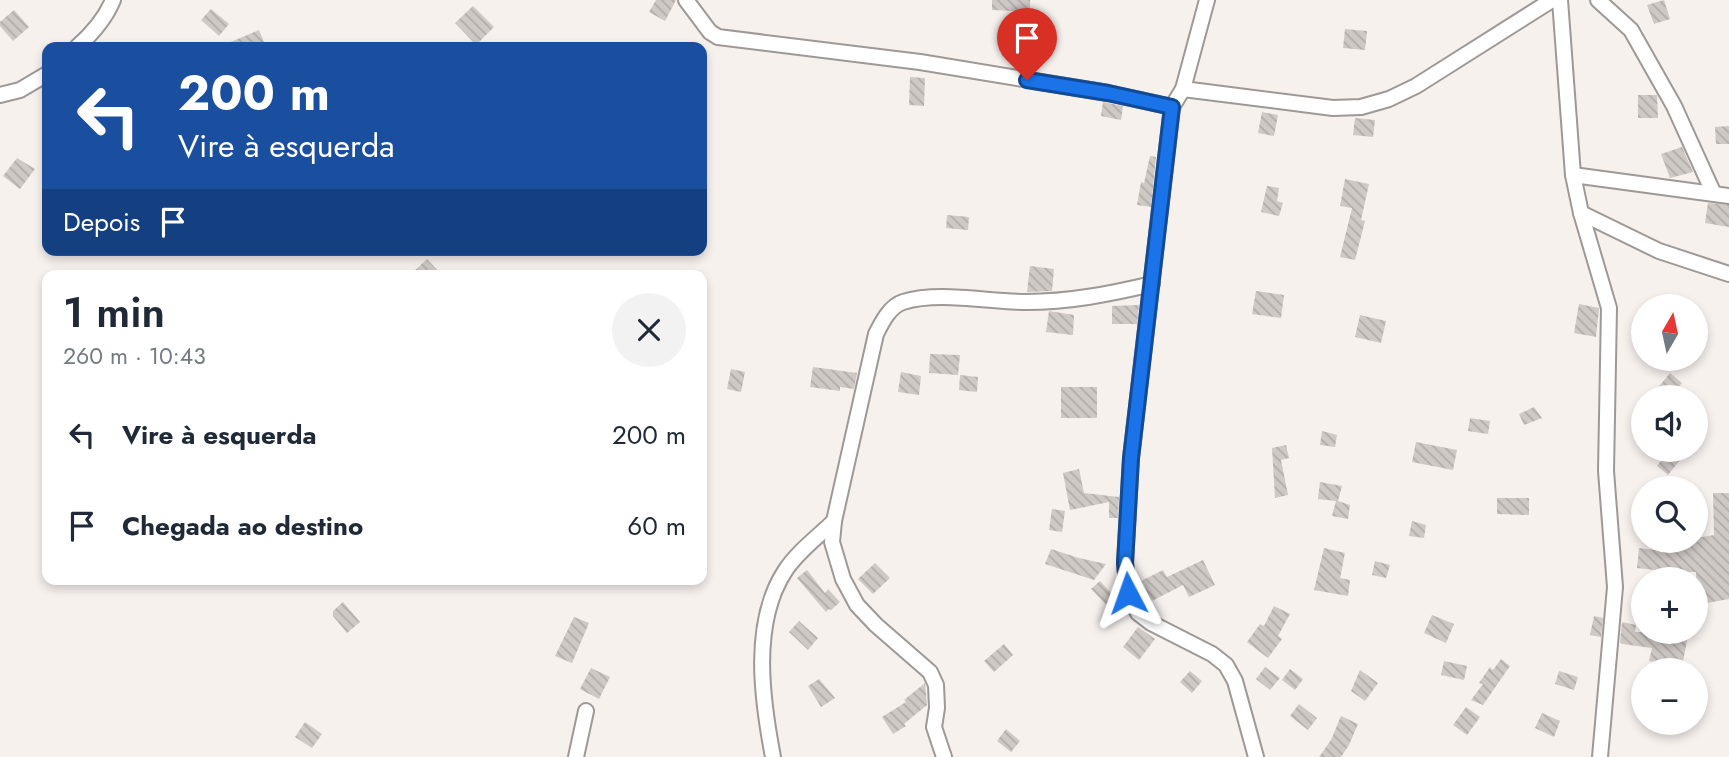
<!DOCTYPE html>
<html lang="pt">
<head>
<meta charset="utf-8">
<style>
	:root { --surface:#fff; --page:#f2f2f3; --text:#1f2937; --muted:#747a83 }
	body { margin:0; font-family:Jost,sans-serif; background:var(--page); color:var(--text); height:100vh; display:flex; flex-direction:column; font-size:26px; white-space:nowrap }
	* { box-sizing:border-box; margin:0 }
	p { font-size:23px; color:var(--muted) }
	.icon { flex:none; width:38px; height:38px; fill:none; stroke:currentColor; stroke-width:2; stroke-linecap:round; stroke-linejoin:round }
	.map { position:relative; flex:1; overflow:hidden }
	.side { position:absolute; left:42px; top:270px; width:665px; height:315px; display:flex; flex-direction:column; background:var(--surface); border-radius:14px; box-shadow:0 4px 10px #0003 }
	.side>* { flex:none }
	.top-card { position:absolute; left:42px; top:42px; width:665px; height:214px; border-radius:14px; box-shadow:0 4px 10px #0003; background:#1a4fa0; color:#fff; overflow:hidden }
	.needle { width:46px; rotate:9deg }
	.fabs { position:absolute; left:1631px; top:294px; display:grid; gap:14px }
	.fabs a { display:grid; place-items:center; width:77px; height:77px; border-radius:50%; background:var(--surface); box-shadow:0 4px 10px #0003; font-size:35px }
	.pin { position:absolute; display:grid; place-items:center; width:60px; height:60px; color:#fff; margin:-72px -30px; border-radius:50% 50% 50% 0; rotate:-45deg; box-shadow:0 0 7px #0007 }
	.pin .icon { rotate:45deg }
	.me { position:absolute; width:77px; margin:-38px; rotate:356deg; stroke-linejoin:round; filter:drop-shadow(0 0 5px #0008) }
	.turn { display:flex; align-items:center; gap:24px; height:147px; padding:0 21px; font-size:32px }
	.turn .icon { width:91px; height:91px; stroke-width:2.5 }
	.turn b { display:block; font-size:49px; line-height:60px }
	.then { display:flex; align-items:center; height:66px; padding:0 21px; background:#0003; gap:14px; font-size:26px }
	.round { display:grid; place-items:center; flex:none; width:74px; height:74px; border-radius:37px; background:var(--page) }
	.summary { display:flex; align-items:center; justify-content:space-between; height:119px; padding:0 21px }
	h1 { font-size:42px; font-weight:600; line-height:52px }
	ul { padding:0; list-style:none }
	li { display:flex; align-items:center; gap:21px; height:91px; padding:0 21px }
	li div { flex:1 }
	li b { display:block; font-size:26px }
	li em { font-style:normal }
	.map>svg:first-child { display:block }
</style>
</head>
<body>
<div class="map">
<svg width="1729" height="757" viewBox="0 0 1729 757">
	<defs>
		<pattern id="building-back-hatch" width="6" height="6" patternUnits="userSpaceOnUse" patternTransform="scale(1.75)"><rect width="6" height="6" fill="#cfc9c6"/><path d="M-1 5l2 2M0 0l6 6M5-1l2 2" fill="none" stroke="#b1aca9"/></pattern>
	</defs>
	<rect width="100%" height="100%" fill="#f7f1ee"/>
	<g fill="url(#building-back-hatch)">
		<path d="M656 0H676L665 21 649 12Z"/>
		<path d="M992 0H1030V12L992 10Z"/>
		<path d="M1664 0 1670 19 1654 24 1647 5Z"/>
		<path d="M473 6 494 27 476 45 455 23Z"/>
		<path d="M211 9 229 24 219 36 201 20Z"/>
		<path d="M14 10 29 27 13 41 0 26V22Z"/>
		<path d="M1345 29 1367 31 1365 50 1343 48Z"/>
		<path d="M259 30 266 47H219Z"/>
		<path d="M910 77 925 78 924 106 909 105Z"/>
		<path d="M1638 95H1657L1658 118H1638Z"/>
		<path d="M1103 102 1123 106 1121 120 1101 116Z"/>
		<path d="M1262 112 1278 115 1274 136 1258 133Z"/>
		<path d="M1355 118 1375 120 1373 137 1353 135Z"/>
		<path d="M1729 126V144H1716L1715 127Z"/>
		<path d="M1682 147 1693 172 1670 178 1661 154Z"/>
		<path d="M1150 156 1156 157 1151 207 1137 205 1141 182 1144 183Z"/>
		<path d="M17 158 35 169 20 189 3 176Z"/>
		<path d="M1345 179 1369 184 1361 220 1365 221 1355 260 1340 257 1352 208 1340 206Z"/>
		<path d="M1267 186 1279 188 1277 201 1283 203 1279 216 1261 212Z"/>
		<path d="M1708 203 1729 205V227L1705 223Z"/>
		<path d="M947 215 969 217 968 230 946 228Z"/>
		<path d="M427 259 442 275H410Z"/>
		<path d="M1030 266 1054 269 1052 291 1027 292Z"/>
		<path d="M1256 291 1284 295 1281 318 1252 314Z"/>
		<path d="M1579 304 1599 308 1596 337 1574 333Z"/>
		<path d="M1139 305 1137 324H1112V306Z"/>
		<path d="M1049 311 1074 315 1073 335 1046 332Z"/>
		<path d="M1360 315 1386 321 1381 343 1355 337Z"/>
		<path d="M930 354 960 355 958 375 929 373Z"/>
		<path d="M813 367 857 373 854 389 840 387V391L810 387Z"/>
		<path d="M731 369 745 372 741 392 727 389Z"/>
		<path d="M901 372 921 376 919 395 898 392Z"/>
		<path d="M1670 373 1682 383 1670 397H1667L1657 389Z"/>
		<path d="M960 375 978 377 977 392 959 390Z"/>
		<rect x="1061" y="387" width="36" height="31"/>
		<path d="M1534 407 1542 418 1524 425 1519 414Z"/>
		<path d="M1470 418 1490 421 1488 434 1468 431Z"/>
		<path d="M1322 431 1337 435 1335 447 1320 445Z"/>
		<path d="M1416 442 1457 450 1453 470 1412 462Z"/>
		<path d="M1286 445 1289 458 1281 460 1288 495 1275 498 1272 448Z"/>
		<path d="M1669 451 1680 460 1668 475 1657 466Z"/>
		<path d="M1079 469 1084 493 1119 497 1118 518H1109V502L1070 510 1063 473Z"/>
		<path d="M1320 482 1342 486 1338 501 1350 505 1348 519 1332 516 1336 501 1318 499Z"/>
		<path d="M1713 493H1729V599L1696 605V572H1673L1637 568 1639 548 1671 552 1670 541H1696V538L1714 535Z"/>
		<path d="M1497 498H1529V515L1497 514Z"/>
		<path d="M1052 509 1065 511 1062 532 1049 530Z"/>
		<path d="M1412 521 1426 525 1424 538 1409 536Z"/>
		<path d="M1324 548 1345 553 1340 578 1350 580 1348 596 1314 590Z"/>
		<path d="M1051 549 1079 558 1106 564 1094 580 1045 564Z"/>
		<path d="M1203 560 1215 585 1189 597 1183 585 1148 603 1137 583 1163 570 1167 577Z"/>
		<path d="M1375 561 1390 565 1386 578 1372 575Z"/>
		<path d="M875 563 890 578 873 594 858 579Z"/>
		<path d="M807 570 825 593 828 589 840 602 831 610 829 609 826 612 797 578Z"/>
		<path d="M1100 581 1125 608 1117 616 1091 589Z"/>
		<path d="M343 602 360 622 347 633 333 616V611Z"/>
		<path d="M1274 606 1290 614 1278 636 1282 639 1268 658 1247 642 1260 624 1264 626Z"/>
		<path d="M1432 615 1454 624 1446 643 1424 633Z"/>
		<path d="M1594 616 1603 618 1601 637 1590 635Z"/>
		<path d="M574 617 589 623 572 663 555 656Z"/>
		<path d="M799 621 818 638 808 650 789 632Z"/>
		<path d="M1622 622 1636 625 1635 632H1673L1688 635 1682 667 1649 661 1652 648 1622 644 1620 642Z"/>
		<path d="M1138 627 1155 639 1139 660 1123 647Z"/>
		<path d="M1004 644 1013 655 994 672 984 661Z"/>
		<path d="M1501 659 1510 666 1483 705 1471 700 1483 684 1479 683 1490 667 1493 670Z"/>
		<path d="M1444 661 1467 666 1464 680 1441 675Z"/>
		<path d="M1265 667 1280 678 1270 690 1256 679Z"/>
		<path d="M591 668 610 677 599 699 580 689Z"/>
		<path d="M1290 669 1303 679 1295 690 1282 680Z"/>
		<path d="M1360 670 1378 683 1365 701 1351 691Z"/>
		<path d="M1190 671 1202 681 1192 693 1180 682Z"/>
		<path d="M1559 671 1578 677 1574 690 1555 684Z"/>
		<path d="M819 679 835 698 821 707 808 686Z"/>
		<path d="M925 683 927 705 904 724 906 726 893 734 882 717 906 702 904 700Z"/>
		<path d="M1299 704 1317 718 1308 730 1290 716Z"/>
		<path d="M1466 707 1480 717 1467 735 1453 725Z"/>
		<path d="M1542 713 1560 721 1554 737 1535 728Z"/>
		<path d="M1341 716 1358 724 1349 745 1341 757H1319L1331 740Z"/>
		<path d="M305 722 322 734 312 748 295 737Z"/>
		<path d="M1006 729 1020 741 1011 752 997 741Z"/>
	</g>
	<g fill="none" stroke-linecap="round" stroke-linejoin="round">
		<g stroke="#9e9996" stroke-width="18">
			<g id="minor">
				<path d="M686 0 710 32 718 37 920 62 1108 93 1172 107"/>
				<path d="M1207 0 1183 89 1172 107 1131 458 1125 563 1128 593 1138 613 1151 623 1212 654 1226 665 1235 681 1256 757"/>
				<path d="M1560 0 1573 175 1581 213 1609 308 1606 471 1615 587 1600 757"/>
				<path d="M1598 0 1631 30 1674 106 1713 192"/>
				<path d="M77 47C93 33 105 19 113 0"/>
				<path d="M1183 89 1333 108 1361 107 1389 99 1416 86 1552 0"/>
				<path d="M0 95 20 90 47 74"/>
				<path d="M1573 175 1729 196"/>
				<path d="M1581 213 1659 251 1729 274"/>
				<path d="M576 757 586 711"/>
				<path d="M773 757C762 700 751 623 785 571 797 552 819 536 834 521"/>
				<path d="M944 757 934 727 937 708 936 685 930 672 876 625 857 605 843 579 832 542 834 521 876 334C882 322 890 306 903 302 939 291 988 302 1026 302 1069 302 1110 294 1152 284"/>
			</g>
		</g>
		<use href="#minor" stroke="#fff" stroke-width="14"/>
	</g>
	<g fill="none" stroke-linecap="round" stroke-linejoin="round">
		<g stroke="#114b97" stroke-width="18">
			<path id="route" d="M1027 80 1108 93 1172 107 1131 458 1125 563 1128 593"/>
		</g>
		<use href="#route" stroke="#1a73e8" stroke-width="12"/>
	</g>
</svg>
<div class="fabs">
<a><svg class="needle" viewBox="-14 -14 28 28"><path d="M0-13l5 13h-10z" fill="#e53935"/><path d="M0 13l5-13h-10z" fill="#747a83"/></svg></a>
<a><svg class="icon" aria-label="sound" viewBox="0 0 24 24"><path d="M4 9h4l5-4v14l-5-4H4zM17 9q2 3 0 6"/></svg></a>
<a><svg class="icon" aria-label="search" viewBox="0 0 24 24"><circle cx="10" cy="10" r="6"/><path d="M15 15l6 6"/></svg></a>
<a>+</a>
<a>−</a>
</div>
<div class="pin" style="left:1027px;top:80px;background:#d93025"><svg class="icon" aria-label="arrive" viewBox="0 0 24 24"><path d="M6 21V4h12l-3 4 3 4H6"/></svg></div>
<svg class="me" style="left:1128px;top:593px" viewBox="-20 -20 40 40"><path d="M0-17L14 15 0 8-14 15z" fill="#1a73e8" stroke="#fff" stroke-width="4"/></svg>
<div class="top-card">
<div class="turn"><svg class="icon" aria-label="left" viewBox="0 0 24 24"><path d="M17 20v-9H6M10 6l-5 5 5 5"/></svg><div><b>200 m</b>Vire à esquerda</div></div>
<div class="then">Depois<svg class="icon" aria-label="arrive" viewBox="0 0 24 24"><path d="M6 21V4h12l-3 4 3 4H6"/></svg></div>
</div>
<section class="side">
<div class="summary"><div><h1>1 min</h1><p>260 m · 10:43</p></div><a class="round"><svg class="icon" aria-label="close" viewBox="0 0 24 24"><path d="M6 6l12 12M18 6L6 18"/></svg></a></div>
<ul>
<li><svg class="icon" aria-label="left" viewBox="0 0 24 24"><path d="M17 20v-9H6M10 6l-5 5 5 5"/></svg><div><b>Vire à esquerda</b></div><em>200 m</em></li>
<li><svg class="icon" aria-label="arrive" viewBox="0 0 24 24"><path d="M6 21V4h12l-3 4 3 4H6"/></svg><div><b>Chegada ao destino</b></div><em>60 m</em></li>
</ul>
</section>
</div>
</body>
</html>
